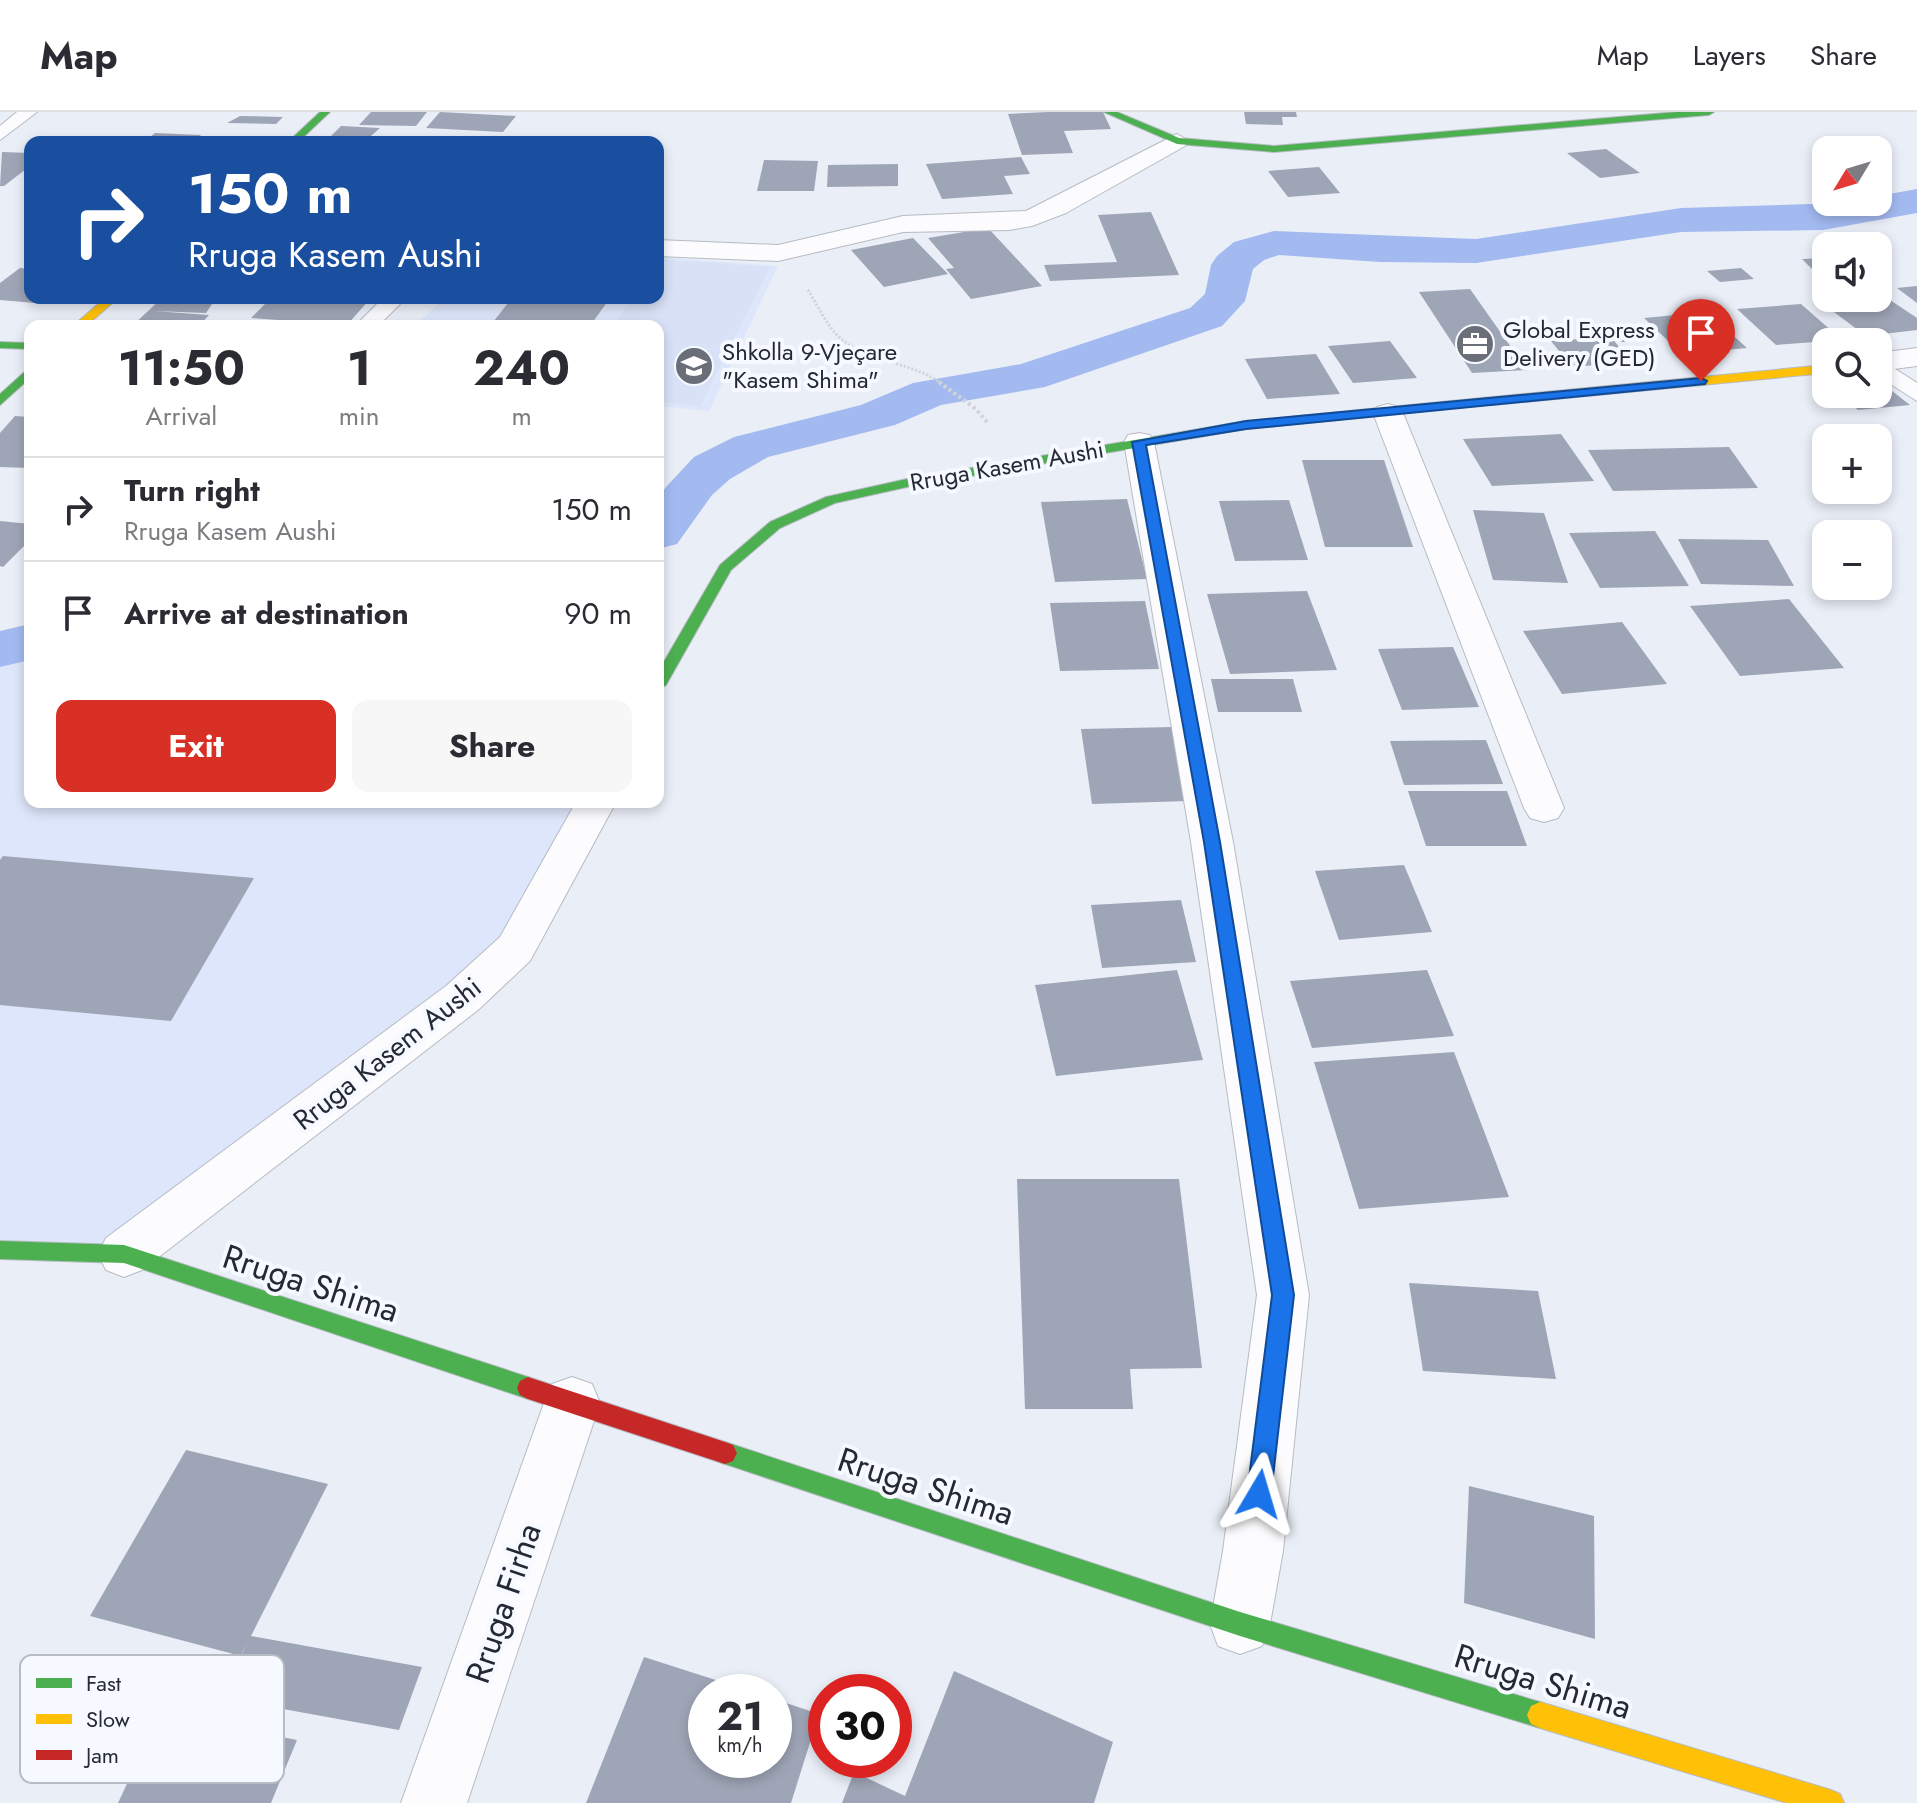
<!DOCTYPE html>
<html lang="en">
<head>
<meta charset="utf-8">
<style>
	:root { --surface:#fff; --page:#f7f7f7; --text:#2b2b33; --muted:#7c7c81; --line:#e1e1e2; --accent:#d93025 }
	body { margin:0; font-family:Jost,sans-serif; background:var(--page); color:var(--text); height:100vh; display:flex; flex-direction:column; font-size:30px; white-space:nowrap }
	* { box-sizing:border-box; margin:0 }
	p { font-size:26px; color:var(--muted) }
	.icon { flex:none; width:44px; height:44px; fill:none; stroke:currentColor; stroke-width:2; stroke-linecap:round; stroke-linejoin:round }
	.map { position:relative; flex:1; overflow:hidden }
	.side { position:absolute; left:24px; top:208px; width:640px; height:488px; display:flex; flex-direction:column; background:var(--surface); border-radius:16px; box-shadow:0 4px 12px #0003 }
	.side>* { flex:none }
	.banner { position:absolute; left:24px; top:24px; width:640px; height:168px; border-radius:16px; box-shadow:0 4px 12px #0003; background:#1a4fa0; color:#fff; overflow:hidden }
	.needle { width:52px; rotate:232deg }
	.tools { position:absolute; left:1812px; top:24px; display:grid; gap:16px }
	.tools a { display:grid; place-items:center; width:80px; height:80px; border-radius:16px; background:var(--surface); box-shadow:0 4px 12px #0003; font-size:40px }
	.speed { position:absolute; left:688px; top:1562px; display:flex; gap:16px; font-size:40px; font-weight:700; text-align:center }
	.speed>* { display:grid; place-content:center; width:104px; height:104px; border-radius:50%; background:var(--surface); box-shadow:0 4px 12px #0003; line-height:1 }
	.speed small { font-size:20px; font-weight:400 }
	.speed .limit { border:12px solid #d22; background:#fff; color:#111 }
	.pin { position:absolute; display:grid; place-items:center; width:68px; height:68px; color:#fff; margin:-82px -34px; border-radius:50% 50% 50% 0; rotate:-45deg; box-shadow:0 0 8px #0007 }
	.pin .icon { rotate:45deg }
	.me { position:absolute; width:88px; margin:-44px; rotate:7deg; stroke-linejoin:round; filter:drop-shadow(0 0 6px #0008) }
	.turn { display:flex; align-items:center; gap:28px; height:168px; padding:0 32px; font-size:36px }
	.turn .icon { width:104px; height:104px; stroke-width:2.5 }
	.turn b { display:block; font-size:56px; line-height:68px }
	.eta { display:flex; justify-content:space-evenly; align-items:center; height:136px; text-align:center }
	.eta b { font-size:48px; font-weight:700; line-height:56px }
	.button { display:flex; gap:16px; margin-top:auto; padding:16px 32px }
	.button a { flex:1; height:92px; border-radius:16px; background:var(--accent); color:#fff; font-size:32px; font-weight:700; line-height:92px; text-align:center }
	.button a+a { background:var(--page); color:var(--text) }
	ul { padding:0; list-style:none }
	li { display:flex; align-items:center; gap:24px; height:104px; padding:0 32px; border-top:2px solid var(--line) }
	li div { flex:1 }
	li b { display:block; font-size:30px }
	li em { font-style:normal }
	header { display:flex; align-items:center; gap:48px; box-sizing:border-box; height:112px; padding:0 40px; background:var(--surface); border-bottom:2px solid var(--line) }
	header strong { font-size:38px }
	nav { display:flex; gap:44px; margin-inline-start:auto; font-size:28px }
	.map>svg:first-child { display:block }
</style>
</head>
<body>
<header>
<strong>Map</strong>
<nav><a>Map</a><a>Layers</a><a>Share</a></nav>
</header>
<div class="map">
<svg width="1917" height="1691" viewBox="0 0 1917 1691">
	<rect width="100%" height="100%" fill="#eaeef7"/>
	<g fill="#dde6fa">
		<path d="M658 145 778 154 709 299 658 294V214H415L444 186H658Z"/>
		<path d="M30 545V690H596L515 837 124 1142 0 1138V553Z"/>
	</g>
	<path fill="#d8e1f6" d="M658 147 770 155 700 294 658 290V214H613L631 186H658Z"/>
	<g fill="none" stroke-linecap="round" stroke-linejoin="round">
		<g fill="#a3baf1" fill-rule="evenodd">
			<path d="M1917 77V101L1823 118 1681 120 1476 151 1380 150 1279 143 1264 148 1253 157 1245 189 1222 214 1045 275 941 293 895 313 768 345 730 367 712 383 677 432 658 437V387L666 375 694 345 734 325 861 293 913 271 1021 252 1190 196 1205 182 1211 153 1217 144 1234 130 1274 119 1476 127 1681 96 1878 90V84Z"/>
			<path d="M30 512V548L0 555V519Z"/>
		</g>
	</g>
	<g fill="#9ea5b6">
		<path d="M371 0H427L416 14 359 13Z"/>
		<path d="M440 0 516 4 503 20 426 16Z"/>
		<path d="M1048 0H1103L1111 17 1064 19 1073 41 1022 43 1008 2Z"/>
		<path d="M1244 0H1296L1297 5H1282L1283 13 1246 12Z"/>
		<path d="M240 4 283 5 276 12 227 11Z"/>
		<path d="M341 14 380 16 364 30H325Z"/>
		<path d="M155 21 201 23 193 30H144Z"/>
		<path d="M1606 37 1640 61 1600 66 1567 41Z"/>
		<path d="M2 40 30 41V54L4 74H0Z"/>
		<path d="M1021 45 1030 62 1004 64 1013 82 942 87 926 52Z"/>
		<path d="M764 48 818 49 814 79H757Z"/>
		<path d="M898 52V74L827 75 828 53Z"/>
		<path d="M1319 55 1340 81 1288 85 1268 59Z"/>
		<path d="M1151 100 1179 163 1050 169 1044 153 1117 150 1098 103Z"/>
		<path d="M988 116 1042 174 971 187 946 157 954 156 928 126Z"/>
		<path d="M913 126 948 162 884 175 851 138Z"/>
		<path d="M1826 146V168H1823L1802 147Z"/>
		<path d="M20 156 30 157V186H54L47 192 0 188V171Z"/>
		<path d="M1741 156 1754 167 1720 170 1707 159Z"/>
		<path d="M1917 174V191L1897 176Z"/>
		<path d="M1470 177 1527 258 1472 261 1419 180Z"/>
		<path d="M1878 180 1917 206V218L1866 224 1818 188 1878 186Z"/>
		<path d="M162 186H216L206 201 154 199 209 203 199 214H132Z"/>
		<path d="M271 186H347L369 188 347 213 251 206Z"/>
		<path d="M512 186H610L590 214H490Z"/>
		<path d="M1801 192 1842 228 1776 233 1737 197Z"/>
		<path d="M1707 200 1747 236 1682 242 1644 206Z"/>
		<path d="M1621 224 1625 230H1615L1632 250 1572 255 1551 229Z"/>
		<path d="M1390 229 1417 266 1353 271 1328 234Z"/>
		<path d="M1316 242 1340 282 1267 287 1245 247Z"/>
		<path d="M1878 268 1910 293 1858 298 1839 282H1878Z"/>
		<path d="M15 304 30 305 28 356 0 355V321Z"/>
		<path d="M1561 322 1594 369 1492 374 1463 327Z"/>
		<path d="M1729 335 1758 376 1613 379 1588 338Z"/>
		<path d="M1302 348H1384L1413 435H1325Z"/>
		<path d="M1127 387 1147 467 1055 470 1041 390Z"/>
		<path d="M1289 388 1308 448 1235 449 1219 389Z"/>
		<path d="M1473 398 1544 401 1568 471 1493 468Z"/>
		<path d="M0 409 30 412V428L3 455 0 454Z"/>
		<path d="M1655 419 1689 474 1600 476 1569 421Z"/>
		<path d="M1678 427 1768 428 1794 474 1701 472Z"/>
		<path d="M1307 479 1337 558 1230 562 1207 482Z"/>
		<path d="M1789 487 1844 556 1740 564 1690 494Z"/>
		<path d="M1145 489 1159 557 1060 559 1050 491Z"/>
		<path d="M1622 510 1667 572 1562 582 1523 519Z"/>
		<path d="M1453 535 1479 595 1402 598 1378 537Z"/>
		<path d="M1211 567H1293L1302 600H1218Z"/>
		<path d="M1173 615 1188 689 1092 692 1081 617Z"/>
		<path d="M1486 628 1503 672 1404 673 1390 629Z"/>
		<path d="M1408 679H1507L1527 734H1426Z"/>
		<path d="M3 744 254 766 171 909 0 893V748Z"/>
		<path d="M1404 753 1432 820 1339 828 1315 759Z"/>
		<path d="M1181 788 1196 850 1102 856 1091 793Z"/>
		<path d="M1177 858 1203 948 1056 964 1035 873Z"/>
		<path d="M1427 858 1454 924 1312 936 1290 869Z"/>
		<path d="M1454 940 1509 1085 1359 1097 1314 950Z"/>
		<path d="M1017 1067H1179L1202 1256 1130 1257 1133 1297H1025Z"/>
		<path d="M1409 1171 1538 1179 1556 1267 1423 1259Z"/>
		<path d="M186 1338 328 1372 251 1524 422 1555 399 1618 223 1586 248 1529 241 1544 90 1504Z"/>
		<path d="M1469 1374 1594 1404 1595 1527 1464 1491Z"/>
		<path d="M644 1545 750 1579 706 1580V1648H774V1587L819 1602 791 1691H586Z"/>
		<path d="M954 1559 1113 1630 1094 1691H842L854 1660 905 1684Z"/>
		<path d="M160 1601 297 1628 271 1691H118Z"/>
	</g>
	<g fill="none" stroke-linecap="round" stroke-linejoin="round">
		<g stroke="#b7bbc4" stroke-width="2">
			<g id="lane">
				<path d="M17 0H37L0 28V14Z"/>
				<path d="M383 186H406L378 214H355Z"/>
				<path d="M1878 246 1917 271V289L1878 264Z"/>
			</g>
		</g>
		<g stroke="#b7bbc4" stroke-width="2">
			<g id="street">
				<path d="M1177 22 1189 29 1185 34 1066 101 1032 114 1009 118 903 120 778 149 658 144V128L778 133 903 104 1026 99Z"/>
				<path d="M1917 236V254L1878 259V241Z"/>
				<path d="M1388 292 1399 295 1403 301 1564 696 1558 706 1544 710 1530 706 1524 696 1373 301 1377 295Z"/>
				<path d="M1139 321 1150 323 1154 330 1233 730 1309 1183 1283 1439 1270 1512 1262 1534 1240 1542 1218 1534 1210 1512 1223 1439 1257 1183 1191 730 1124 330 1128 323Z"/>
				<path d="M576 690H616L530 849 478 898 142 1158 124 1165 106 1158 98 1142 106 1126 446 874 500 825Z"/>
				<path d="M572 1265 592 1272 600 1291 467 1691H401L544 1291 552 1272Z"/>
			</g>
		</g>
		<g stroke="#b7bbc4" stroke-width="2">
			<g id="fast">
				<path d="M320 0H330L298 30H288Z"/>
				<path d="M1104 0H1117L1179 26 1274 34 1677 0H1714L1709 3 1274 40 1177 32Z"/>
				<path d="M0 230 30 231V237L0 236Z"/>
				<path d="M30 255V266L0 293V282Z"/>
				<path d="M1492 285 1496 286V292L1246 317 907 375 835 391 780 416 731 458 666 573 658 578V560L720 453 770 410 826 385 907 367 1246 309Z"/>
				<path d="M0 1129 124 1133 528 1265 536 1269 539 1276 536 1283 528 1287 124 1151 0 1147Z"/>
				<path d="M725 1330 1240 1500 1540 1590 1549 1594 1553 1603 1549 1612 1540 1616 1240 1524 725 1352 717 1349 713 1341 717 1333Z"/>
			</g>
		</g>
		<g stroke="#b7bbc4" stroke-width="2">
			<g id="slow">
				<path d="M105 186H118L86 214H73Z"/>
				<path d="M1826 253V261L1492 293 1486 289 1492 285Z"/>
				<path d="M1540 1590 1831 1678 1840 1682 1844 1691H1787L1540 1616 1531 1612 1527 1603 1531 1594Z"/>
			</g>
		</g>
		<g stroke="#b7bbc4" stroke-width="2">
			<path id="jam" d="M528 1265 725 1330 733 1333 737 1341 733 1349 725 1352 528 1287 520 1283 517 1276 520 1269Z"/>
		</g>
		<path stroke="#d2d3d6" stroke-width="3" stroke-dasharray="2 2" stroke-linecap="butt" d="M808 178C817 192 827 214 839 225 868 252 912 249 942 272"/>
		<path stroke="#d2d3d6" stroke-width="4" stroke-dasharray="3 3" stroke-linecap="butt" d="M939 270 976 297 987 310"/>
		<use href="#lane" fill="#fcfcfe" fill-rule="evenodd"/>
		<use href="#street" fill="#fcfcfe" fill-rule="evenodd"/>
		<use href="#fast" fill="#4caf50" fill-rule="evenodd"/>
		<use href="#slow" fill="#ffc107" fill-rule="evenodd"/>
		<use href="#jam" fill="#c62828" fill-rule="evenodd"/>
	</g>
	<path fill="#1a73e8" stroke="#114b97" stroke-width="2" d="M1701 266 1707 269 1705 272 1246 317 1146 333 1220 730 1294 1183 1271 1382 1268 1390 1259 1394 1251 1390 1247 1382 1272 1183 1204 730 1132 330 1246 309Z"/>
	<defs>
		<g id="office-disc" transform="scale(2)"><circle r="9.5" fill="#6a6e78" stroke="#f6f9ff"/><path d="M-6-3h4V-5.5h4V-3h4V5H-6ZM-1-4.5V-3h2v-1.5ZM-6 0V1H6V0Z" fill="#fff"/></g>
		<g id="school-disc" transform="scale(2)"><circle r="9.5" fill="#6a6e78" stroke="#f6f9ff"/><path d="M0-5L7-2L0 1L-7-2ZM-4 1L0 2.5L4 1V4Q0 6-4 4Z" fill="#fff"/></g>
	</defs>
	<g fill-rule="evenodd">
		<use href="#office-disc" x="1475" y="232"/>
		<use href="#school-disc" x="694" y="254"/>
	</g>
	<g text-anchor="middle" stroke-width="8" stroke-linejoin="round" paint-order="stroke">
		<g font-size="24" fill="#252934" stroke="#f6f9ff" text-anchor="start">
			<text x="1503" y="226">Global Express<tspan x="1503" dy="28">Delivery (GED)</tspan></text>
			<text x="722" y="248">Shkolla 9-Vjeçare<tspan x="722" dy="28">"Kasem Shima"</tspan></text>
		</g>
		<g font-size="24" fill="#252934" stroke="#f6f9ff">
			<text transform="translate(1007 354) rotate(-10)" y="8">Rruga Kasem Aushi</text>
		</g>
		<g font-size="28" fill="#252934" stroke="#f6f9ff">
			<text transform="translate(387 941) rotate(-38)" y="10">Rruga Kasem Aushi</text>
		</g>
		<g font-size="34" fill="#252934" stroke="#f6f9ff">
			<text transform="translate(311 1171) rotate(18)" y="12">Rruga Shima</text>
			<text transform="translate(926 1374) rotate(18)" y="12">Rruga Shima</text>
			<text transform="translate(503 1491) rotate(-71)" y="12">Rruga Firha</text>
			<text transform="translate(1543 1569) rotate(17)" y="12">Rruga Shima</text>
		</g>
	</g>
	<rect x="20" y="1543" width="264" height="128" rx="12" fill="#f6f9ff" stroke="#b7bbc2" stroke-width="2"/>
	<rect x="36" y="1566" width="36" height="10" fill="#4caf50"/>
	<rect x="36" y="1602" width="36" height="10" fill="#ffc107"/>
	<rect x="36" y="1638" width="36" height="10" fill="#c62828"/>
	<g font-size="22" fill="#252934">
		<text x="86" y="1579">Fast</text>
		<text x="86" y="1615">Slow</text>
		<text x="86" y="1651">Jam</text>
	</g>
</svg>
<div class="tools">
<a><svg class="needle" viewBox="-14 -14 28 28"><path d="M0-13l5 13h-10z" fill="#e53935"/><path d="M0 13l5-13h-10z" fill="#7c7c81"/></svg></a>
<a><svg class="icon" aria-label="sound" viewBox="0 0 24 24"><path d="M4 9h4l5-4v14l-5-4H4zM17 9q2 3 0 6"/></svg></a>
<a><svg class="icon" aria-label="search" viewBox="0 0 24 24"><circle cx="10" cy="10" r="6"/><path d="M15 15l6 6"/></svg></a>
<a>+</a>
<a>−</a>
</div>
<div class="speed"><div>21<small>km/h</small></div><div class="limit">30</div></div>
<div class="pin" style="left:1701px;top:269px;background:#d93025"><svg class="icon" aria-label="arrive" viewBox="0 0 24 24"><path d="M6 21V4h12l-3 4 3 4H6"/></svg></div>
<svg class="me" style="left:1259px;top:1382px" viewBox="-20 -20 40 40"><path d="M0-17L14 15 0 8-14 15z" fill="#1a73e8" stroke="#fff" stroke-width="4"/></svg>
<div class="banner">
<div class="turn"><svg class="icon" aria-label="right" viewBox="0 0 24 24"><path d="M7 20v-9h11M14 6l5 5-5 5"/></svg><div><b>150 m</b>Rruga Kasem Aushi</div></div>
</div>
<section class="side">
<div class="eta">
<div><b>11:50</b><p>Arrival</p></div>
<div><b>1</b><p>min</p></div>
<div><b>240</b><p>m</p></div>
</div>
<ul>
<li><svg class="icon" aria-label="right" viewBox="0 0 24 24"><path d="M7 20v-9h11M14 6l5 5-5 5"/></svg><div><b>Turn right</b><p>Rruga Kasem Aushi</p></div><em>150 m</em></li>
<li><svg class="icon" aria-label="arrive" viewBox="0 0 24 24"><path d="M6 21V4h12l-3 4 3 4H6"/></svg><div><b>Arrive at destination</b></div><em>90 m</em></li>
</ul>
<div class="button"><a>Exit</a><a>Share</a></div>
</section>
</div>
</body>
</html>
